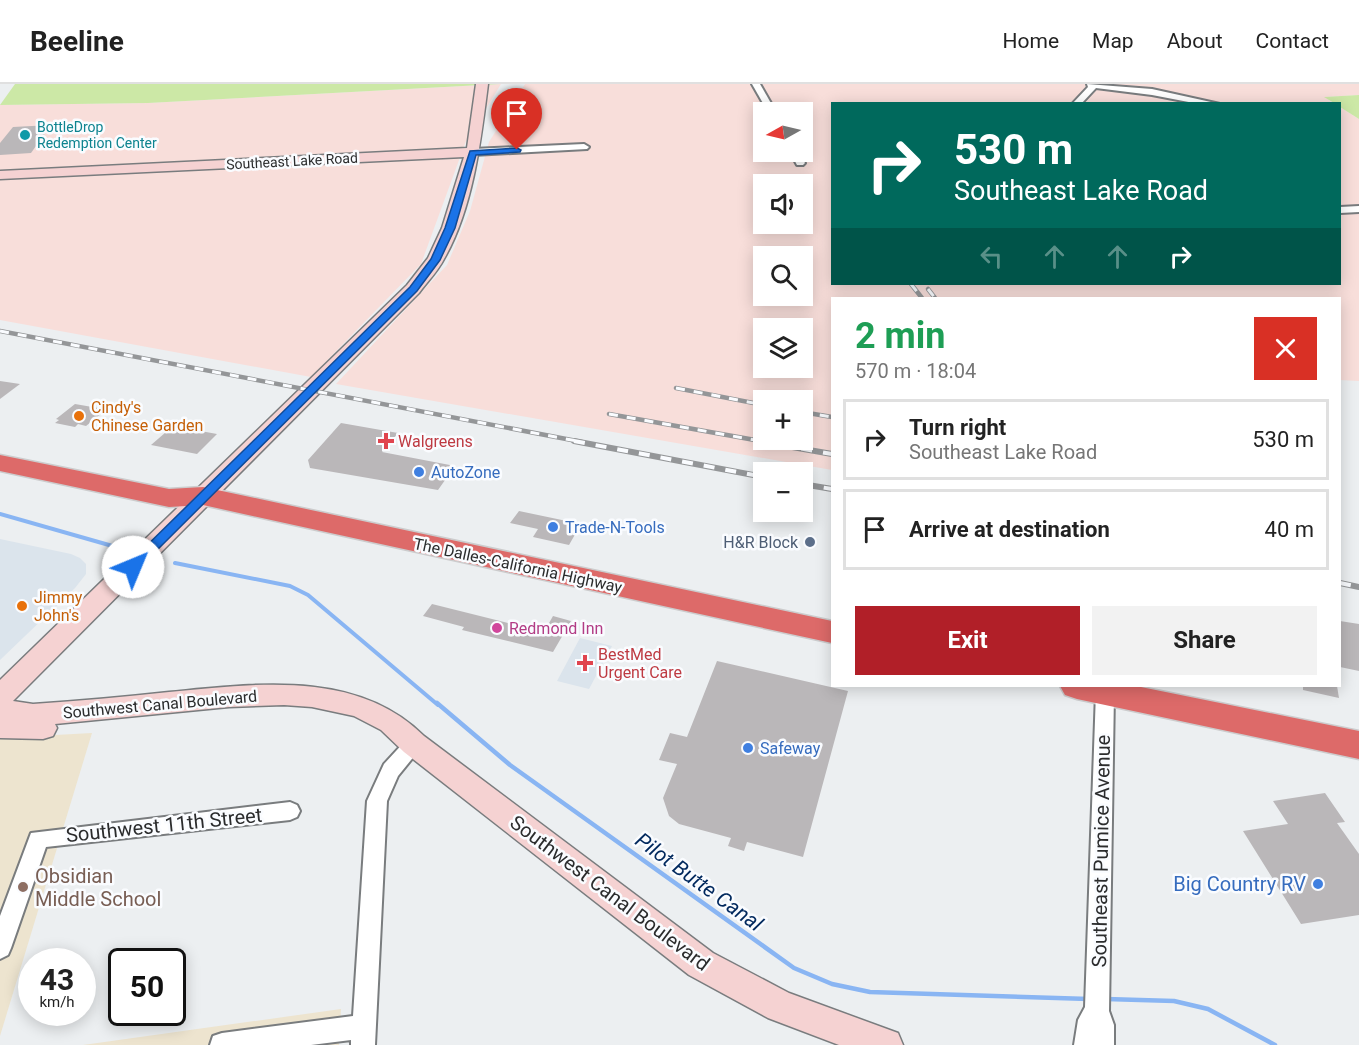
<!DOCTYPE html>
<html lang="en">
<head>
<meta charset="utf-8">
<style>
	:root { --surface:#fff; --page:#f2f2f2; --text:#222; --muted:#767676; --line:#e0e0e0; --accent:#b11f28 }
	body { margin:0; font-family:Roboto,sans-serif; background:var(--page); color:var(--text); height:100vh; display:flex; flex-direction:column; font-size:22px; white-space:nowrap }
	* { box-sizing:border-box; margin:0 }
	p { font-size:20px; color:var(--muted) }
	.icon { flex:none; width:33px; height:33px; fill:none; stroke:currentColor; stroke-width:2; stroke-linecap:round; stroke-linejoin:round }
	.map { position:relative; flex:1; overflow:hidden }
	.sheet { position:absolute; left:831px; top:213px; width:510px; height:390px; display:flex; flex-direction:column; background:var(--surface); border-radius:0px; box-shadow:0 3px 15px #0003 }
	.sheet>* { flex:none }
	.hud { position:absolute; left:831px; top:18px; width:510px; height:183px; border-radius:0px; box-shadow:0 3px 15px #0003; background:#00695c; color:#fff; overflow:hidden }
	.needle { width:39px; rotate:262deg }
	.fabs { position:absolute; left:753px; top:18px; display:grid; gap:12px }
	.fabs a { display:grid; place-items:center; width:60px; height:60px; border-radius:0px; background:var(--surface); box-shadow:0 3px 15px #0003; font-size:30px }
	.speed { position:absolute; left:18px; top:864px; display:flex; gap:12px; font-size:30px; font-weight:700; text-align:center }
	.speed>* { display:grid; place-content:center; width:78px; height:78px; border-radius:50%; background:var(--surface); box-shadow:0 3px 15px #0003; line-height:1 }
	.speed small { font-size:15px; font-weight:400 }
	.speed .limit { border:3px solid #111; border-radius:9px; background:#fff; color:#111 }
	.pin { position:absolute; display:grid; place-items:center; width:51px; height:51px; color:#fff; margin:-62px -26px; border-radius:50% 50% 50% 0; rotate:-45deg; box-shadow:0 0 6px #0007 }
	.pin .icon { rotate:45deg }
	.me { position:absolute; width:66px; margin:-33px; rotate:45deg; stroke-linejoin:round; filter:drop-shadow(0 0 4px #0008) }
	.turn { display:flex; align-items:center; gap:21px; height:126px; padding:0 24px; font-size:27px }
	.turn .icon { width:78px; height:78px; stroke-width:2.5 }
	.turn b { display:block; font-size:42px; line-height:51px }
	.lanes { display:flex; align-items:center; height:57px; padding:0 24px; background:#0003; justify-content:center; gap:30px; direction:ltr }
	.lanes .off { opacity:.35 }
	.round { display:grid; place-items:center; flex:none; width:63px; height:63px; border-radius:0px; background:var(--page) }
	.overview { display:flex; align-items:center; justify-content:space-between; height:102px; padding:0 24px }
	h1 { font-size:36px; font-weight:700; line-height:45px; color:#1e9e55 }
	.primary-button { display:flex; gap:12px; margin-top:auto; padding:12px 24px }
	.primary-button a { flex:1; height:69px; border-radius:0px; background:var(--accent); color:#fff; font-size:24px; font-weight:700; line-height:69px; text-align:center }
	.primary-button a+a { background:var(--page); color:var(--text) }
	ul { padding:0; list-style:none }
	li { display:flex; align-items:center; gap:18px; height:81px; margin:0 12px 9px; padding:0 12px; border:3px solid var(--line); border-radius:0px }
	li div { flex:1 }
	li b { display:block; font-size:22px }
	li em { font-style:normal }
	header { display:flex; align-items:center; gap:36px; box-sizing:border-box; height:84px; padding:0 30px; background:var(--surface); border-bottom:2px solid var(--line) }
	header strong { font-size:28px }
	nav { display:flex; gap:33px; margin-inline-start:auto; font-size:21px }
	.map>svg:first-child { display:block }
</style>
</head>
<body>
<header>
<strong>Beeline</strong>
<nav><a>Home</a><a>Map</a><a>About</a><a>Contact</a></nav>
</header>
<div class="map">
<svg width="1359" height="961" viewBox="0 0 1359 961">
	<rect width="100%" height="100%" fill="#eceff1"/>
	<g fill="#dbe4ec">
		<path d="M0 455 71 470 80 474 86 480V490L75 504 0 576Z"/>
		<path d="M580 554 612 562 589 605 557 597Z"/>
	</g>
	<g fill="#f8deda" fill-rule="evenodd">
		<path d="M501 0 466 57 421 180 311 293 0 236V21L148 19Z"/>
		<path d="M525 0H1359V11L1325 13 1334 20H832V200H1340V23L1359 35V297L1340 296V214H832V386L336 300 447 181 470 127 489 58ZM764 28H802V68H764ZM764 100H802V140H764ZM764 172H802V212H764ZM764 244H802V284H764ZM764 316H802V356H764Z"/>
	</g>
	<g fill="#ede4cf">
		<path d="M92 649 0 952V654Z"/>
		<path d="M341 925 339 961H83Z"/>
	</g>
	<g fill="#cce8a6">
		<path d="M15 0H500L148 19 0 21Z"/>
		<path d="M1359 11V35L1340 23V20L1334 19 1324 13Z"/>
	</g>
	<g fill="none" stroke-linecap="round" stroke-linejoin="round">
		<g stroke="#89b5f3" stroke-width="4">
			<path d="M0 430 123 465"/>
			<path d="M175 479 290 502 308 511 438 621"/>
		</g>
		<g stroke="#89b5f3" stroke-width="4.5">
			<path d="M437 619 510 681 794 884 832 900 870 908 1089 915"/>
			<path d="M1106 915 1174 917 1208 925 1275 961"/>
		</g>
	</g>
	<g fill="#bab7b9">
		<path d="M51 41 31 69 0 71V59L13 43Z"/>
		<path d="M0 297 20 300 0 315Z"/>
		<path d="M75 320 98 324 94 327 102 329 86 342 78 340 75 343 55 339 59 336 56 335Z"/>
		<path d="M341 339 398 349 382 368 455 382 438 406 310 384 308 376Z"/>
		<path d="M173 342 217 350 197 370 151 361Z"/>
		<path d="M519 427 581 440 569 461 533 453 538 445 510 439Z"/>
		<path d="M432 520 544 548 553 532 571 537 553 568 462 546 464 543 423 532Z"/>
		<path d="M1340 537 1359 540V587L1340 583Z"/>
		<path d="M717 577 848 607 803 773 747 758 744 767 728 762 731 754 679 740 669 732 663 714 677 680 659 676 670 649 687 653Z"/>
		<path d="M1303 602H1337L1339 614 1303 606Z"/>
		<path d="M1325 709 1345 738 1337 739 1359 770V831L1301 840 1243 747 1288 740 1273 717Z"/>
	</g>
	<g fill="none" stroke-linecap="round" stroke-linejoin="round">
		<g stroke="#797c7e" stroke-width="4">
			<g id="street">
				<path d="M752 0H760L776 28H768Z"/>
				<path d="M1087 0 1152 5 1220 20H1199L1152 11 1096 4 1081 20H1072L1088 3Z"/>
				<path d="M584 60 589 63 587 65 473 71 468 68 473 65Z"/>
				<path d="M790 68H798L805 79 803 81H797Z"/>
				<path d="M1359 122V128L1340 129V123Z"/>
				<path d="M1107 602 1112 603 1114 608 1109 927 1114 941V961H1074L1078 936 1085 923 1096 608 1098 603Z"/>
				<path d="M414 652 421 655 424 660 398 692 387 717 375 961H351V956L311 961H210L213 952 222 949 353 932 367 717 384 680 407 655Z"/>
				<path d="M290 718 297 721 300 727 297 733 290 736 46 763 11 864 8 871 0 875V832L31 749Z"/>
			</g>
		</g>
		<g stroke="#797c7e" stroke-width="3">
			<path id="secondary" d="M476 0H488C481 56 473 125 444 175 438 187 427 198 419 209L13 617 33 620C78 617 124 613 169 608 255 600 357 585 424 652L713 869 789 909 898 949 903 961H839L768 934 689 891 404 668 381 646 354 632 312 623 284 621 229 623 55 640 57 644 53 652 43 655 0 654V596L407 201 428 174 442 144 464 73 0 95V87L467 64Z"/>
		</g>
		<g stroke="#cccccd" stroke-width="3">
			<g id="highway">
				<path d="M0 371 169 405 203 403 832 537V559L203 421 169 423 0 387Z"/>
				<path d="M1060 602H1136L1359 647V675L1077 615 1065 611Z"/>
			</g>
		</g>
		<use href="#street" fill="#fff" fill-rule="evenodd"/>
		<use href="#secondary" fill="#f5d2d2" fill-rule="evenodd"/>
		<use href="#highway" fill="#dd6a69" fill-rule="evenodd"/>
		<g stroke="#949698" stroke-width="4.5">
			<g id="rail-far1">
				<path d="M911 200 922 214"/>
				<path d="M928 205 935 214"/>
				<path d="M0 247 582 358"/>
				<path d="M676 304 764 321"/>
				<path d="M802 328 832 333"/>
				<path d="M609 330 766 358"/>
			</g>
		</g>
		<g stroke="#949698" stroke-width="6">
			<g id="rail">
				<path d="M574 357 764 393"/>
				<path d="M758 357 832 370"/>
				<path d="M802 400 832 405"/>
				<path d="M1340 499 1359 503"/>
			</g>
		</g>
		<use href="#rail-far1" stroke="#fafcff" stroke-width="3" stroke-dasharray="9" stroke-linecap="butt"/>
		<use href="#rail" stroke="#fafcff" stroke-width="4" stroke-dasharray="11" stroke-linecap="butt"/>
	</g>
	<path fill="#1a73e8" stroke="#114b97" stroke-width="1.5" d="M517 64 521 66 520 68 476 71 455 144 440 176 417 207 137 486H128L126 483 128 480 410 203 431 175 445 144 470 67Z"/>
	<circle fill="#0f9aa8" stroke="#fafcff" stroke-width="2" cx="25" cy="51" r="6"/>
	<g fill="#e8710a" stroke="#fafcff" stroke-width="2">
		<circle cx="79" cy="332" r="6"/>
		<circle cx="22" cy="522" r="6"/>
	</g>
	<g fill="#e0444e" stroke="#fafcff" stroke-width="2">
		<path d="M383 348h6v6h6v6h-6v6h-6v-6h-6v-6h6z"/>
		<path d="M582 570h6v6h6v6h-6v6h-6v-6h-6v-6h6z"/>
	</g>
	<g fill="#3f7fe0" stroke="#fafcff" stroke-width="2">
		<circle cx="419" cy="388" r="6"/>
		<circle cx="553" cy="443" r="6"/>
		<circle cx="748" cy="664" r="6"/>
		<circle cx="1318" cy="800" r="6"/>
	</g>
	<circle fill="#5c6f8a" stroke="#fafcff" stroke-width="2" cx="810" cy="458" r="6"/>
	<circle fill="#d1479c" stroke="#fafcff" stroke-width="2" cx="497" cy="544" r="6"/>
	<circle fill="#8d6e63" stroke="#fafcff" stroke-width="2" cx="23" cy="803" r="6"/>
	<g text-anchor="middle" stroke-width="5" stroke-linejoin="round" paint-order="stroke">
		<g font-size="14" fill="#0d838f" stroke="#fafcff" text-anchor="start">
			<text x="37" y="48">BottleDrop<tspan x="37" dy="16">Redemption Center</tspan></text>
		</g>
		<g font-size="14" fill="#2b2c2d" stroke="#fafcff">
			<text transform="translate(292 77) rotate(-3)" y="5">Southeast Lake Road</text>
		</g>
		<g font-size="16" fill="#c56008" stroke="#fafcff" text-anchor="start">
			<text x="91" y="329">Cindy's<tspan x="91" dy="18">Chinese Garden</tspan></text>
			<text x="34" y="519">Jimmy<tspan x="34" dy="18">John's</tspan></text>
		</g>
		<g font-size="16" fill="#be3a42" stroke="#fafcff" text-anchor="start">
			<text x="398" y="363">Walgreens</text>
			<text x="598" y="576">BestMed<tspan x="598" dy="18">Urgent Care</tspan></text>
		</g>
		<g font-size="16" fill="#366cbe" stroke="#fafcff" text-anchor="start">
			<text x="431" y="394">AutoZone</text>
			<text x="565" y="449">Trade-N-Tools</text>
			<text x="760" y="670">Safeway</text>
		</g>
		<g font-size="16" fill="#4e5e75" stroke="#fafcff" text-anchor="end">
			<text x="798" y="464">H&amp;R Block</text>
		</g>
		<g font-size="16" fill="#2b2c2d" stroke="#fafcff">
			<text transform="translate(518 481) rotate(12)" y="6">The Dalles-California Highway</text>
			<text transform="translate(160 620) rotate(-5)" y="6">Southwest Canal Boulevard</text>
		</g>
		<g font-size="16" fill="#b23c85" stroke="#fafcff" text-anchor="start">
			<text x="509" y="550">Redmond Inn</text>
		</g>
		<g font-size="20" fill="#2b2c2d" stroke="#fafcff">
			<text transform="translate(164 741) rotate(-6)" y="7">Southwest 11th Street</text>
			<text transform="translate(1101 767) rotate(-89)" y="7">Southeast Pumice Avenue</text>
			<text transform="translate(610 809) rotate(37)" y="7">Southwest Canal Boulevard</text>
		</g>
		<g font-size="20" fill="#785e54" stroke="#fafcff" text-anchor="start">
			<text x="35" y="799">Obsidian<tspan x="35" dy="23">Middle School</tspan></text>
		</g>
		<g font-size="20" fill="#366cbe" stroke="#fafcff" text-anchor="end">
			<text x="1306" y="807">Big Country RV</text>
		</g>
		<g font-size="21" font-style="italic" fill="#00285d" stroke="#fafcff">
			<text transform="translate(699 798) rotate(36)" y="7">Pilot Butte Canal</text>
		</g>
	</g>
</svg>
<div class="fabs">
<a><svg class="needle" viewBox="-14 -14 28 28"><path d="M0-13l5 13h-10z" fill="#e53935"/><path d="M0 13l5-13h-10z" fill="#767676"/></svg></a>
<a><svg class="icon" aria-label="sound" viewBox="0 0 24 24"><path d="M4 9h4l5-4v14l-5-4H4zM17 9q2 3 0 6"/></svg></a>
<a><svg class="icon" aria-label="search" viewBox="0 0 24 24"><circle cx="10" cy="10" r="6"/><path d="M15 15l6 6"/></svg></a>
<a><svg class="icon" aria-label="layers" viewBox="0 0 24 24"><path d="M12 4l9 5-9 5-9-5zM3 14l9 5 9-5"/></svg></a>
<a>+</a>
<a>−</a>
</div>
<div class="speed"><div>43<small>km/h</small></div><div class="limit">50</div></div>
<div class="pin" style="left:517px;top:66px;background:#d93025"><svg class="icon" aria-label="arrive" viewBox="0 0 24 24"><path d="M6 21V4h12l-3 4 3 4H6"/></svg></div>
<svg class="me" style="left:133px;top:483px" viewBox="-20 -20 40 40"><circle r="19" fill="#fff"/><path d="M0-13L10 11 0 6-10 11z" fill="#1a73e8"/></svg>
<div class="hud">
<div class="turn"><svg class="icon" aria-label="right" viewBox="0 0 24 24"><path d="M7 20v-9h11M14 6l5 5-5 5"/></svg><div><b>530 m</b>Southeast Lake Road</div></div>
<div class="lanes"><svg class="icon off" aria-label="left" viewBox="0 0 24 24"><path d="M17 20v-9H6M10 6l-5 5 5 5"/></svg><svg class="icon off" aria-label="ahead" viewBox="0 0 24 24"><path d="M12 20V5M6 11l6-6 6 6"/></svg><svg class="icon off" aria-label="ahead" viewBox="0 0 24 24"><path d="M12 20V5M6 11l6-6 6 6"/></svg><svg class="icon" aria-label="right" viewBox="0 0 24 24"><path d="M7 20v-9h11M14 6l5 5-5 5"/></svg></div>
</div>
<section class="sheet">
<div class="overview"><div><h1>2 min</h1><p>570 m · 18:04</p></div><a class="round" style="background:#d93025;color:#fff"><svg class="icon" aria-label="close" viewBox="0 0 24 24"><path d="M6 6l12 12M18 6L6 18"/></svg></a></div>
<ul>
<li><svg class="icon" aria-label="right" viewBox="0 0 24 24"><path d="M7 20v-9h11M14 6l5 5-5 5"/></svg><div><b>Turn right</b><p>Southeast Lake Road</p></div><em>530 m</em></li>
<li><svg class="icon" aria-label="arrive" viewBox="0 0 24 24"><path d="M6 21V4h12l-3 4 3 4H6"/></svg><div><b>Arrive at destination</b></div><em>40 m</em></li>
</ul>
<div class="primary-button"><a>Exit</a><a>Share</a></div>
</section>
</div>
</body>
</html>
